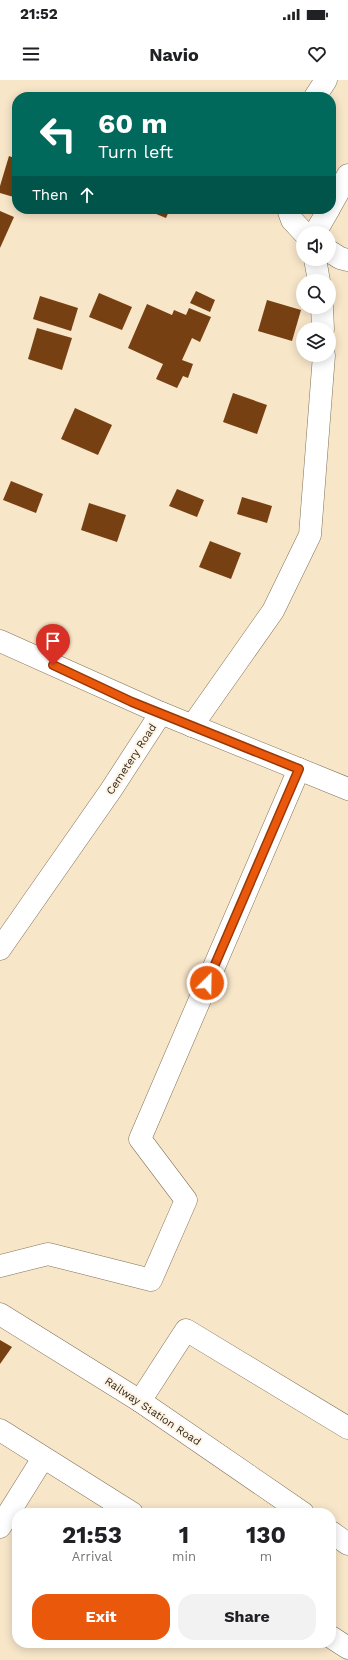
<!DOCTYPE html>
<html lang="en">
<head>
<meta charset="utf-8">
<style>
	:root { --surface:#fff; --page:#f2f2f2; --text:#202124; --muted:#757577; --accent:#ea580c }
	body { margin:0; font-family:"Work Sans",sans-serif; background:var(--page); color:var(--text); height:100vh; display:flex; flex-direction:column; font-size:15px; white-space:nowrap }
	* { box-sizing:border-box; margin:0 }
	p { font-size:13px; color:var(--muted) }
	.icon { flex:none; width:22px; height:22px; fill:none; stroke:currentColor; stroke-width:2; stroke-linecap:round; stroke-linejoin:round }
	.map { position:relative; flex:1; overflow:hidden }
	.panel { position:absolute; left:12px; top:1428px; width:324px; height:140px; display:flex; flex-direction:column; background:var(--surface); border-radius:16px; box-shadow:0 2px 10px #0003 }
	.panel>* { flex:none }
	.hud { position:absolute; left:12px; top:12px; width:324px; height:122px; border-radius:16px; box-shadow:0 2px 10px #0003; background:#00695c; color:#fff; overflow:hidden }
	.fabs { position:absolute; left:296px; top:146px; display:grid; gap:8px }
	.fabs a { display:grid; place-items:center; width:40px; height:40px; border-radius:50%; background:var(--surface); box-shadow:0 2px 10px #0003; font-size:20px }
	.pin { position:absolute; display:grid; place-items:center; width:34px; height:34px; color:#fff; margin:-41px -17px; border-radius:50% 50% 50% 0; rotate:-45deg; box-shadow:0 0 4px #0007 }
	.pin .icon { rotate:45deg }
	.me { position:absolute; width:44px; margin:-22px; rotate:23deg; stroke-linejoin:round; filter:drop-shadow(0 0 3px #0008) }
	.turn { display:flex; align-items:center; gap:14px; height:84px; padding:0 20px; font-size:18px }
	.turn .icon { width:52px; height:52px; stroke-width:2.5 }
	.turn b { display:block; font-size:28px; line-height:34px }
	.then { display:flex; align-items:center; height:38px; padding:0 20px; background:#0003; gap:8px; font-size:15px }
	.eta { display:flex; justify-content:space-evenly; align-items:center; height:68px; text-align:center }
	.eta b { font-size:24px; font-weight:700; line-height:28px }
	.primary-button { display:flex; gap:8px; margin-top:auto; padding:8px 20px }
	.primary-button a { flex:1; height:46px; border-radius:16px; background:var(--accent); color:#fff; font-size:16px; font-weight:700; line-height:46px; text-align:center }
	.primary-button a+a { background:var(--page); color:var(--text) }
	.status { display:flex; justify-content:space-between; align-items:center; height:28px; padding:0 20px; background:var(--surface); direction:ltr }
	.status svg { height:11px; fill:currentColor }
	header { display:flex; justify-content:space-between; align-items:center; height:52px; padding:0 20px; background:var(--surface); font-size:18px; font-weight:700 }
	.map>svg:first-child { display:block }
</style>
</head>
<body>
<div class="status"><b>21:52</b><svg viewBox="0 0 49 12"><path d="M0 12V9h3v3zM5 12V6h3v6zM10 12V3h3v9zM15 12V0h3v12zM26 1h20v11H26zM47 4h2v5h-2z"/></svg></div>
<header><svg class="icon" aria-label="menu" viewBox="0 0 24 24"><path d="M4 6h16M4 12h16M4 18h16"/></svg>Navio<svg class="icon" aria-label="heart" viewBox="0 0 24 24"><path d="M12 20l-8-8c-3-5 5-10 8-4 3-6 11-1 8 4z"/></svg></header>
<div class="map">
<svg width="348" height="1580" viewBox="0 0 348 1580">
	<rect width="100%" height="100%" fill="#f8e6c9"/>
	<g fill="#764012">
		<path d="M9 76 17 79V118L0 113V106Z"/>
		<path d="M144 129H170L166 138Z"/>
		<path d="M0 131 14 137 0 168Z"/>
		<path d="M196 211 215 220 210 232 190 223Z"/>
		<path d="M99 213 132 227 122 250 89 237Z"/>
		<path d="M40 216 78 228 71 251 33 239Z"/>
		<path d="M267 220 301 230 292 261 258 251Z"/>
		<path d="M147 224 172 235 174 230 186 235 189 228 211 237 200 262 192 258 182 280 193 284 188 298 183 296 177 308 156 299 163 284 128 268Z"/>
		<path d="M37 248 72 258 62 290 28 279Z"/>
		<path d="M233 313 267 325 257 354 223 342Z"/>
		<path d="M75 328 112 345 98 375 61 359Z"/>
		<path d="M11 401 43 414 36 433 3 420Z"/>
		<path d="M177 409 204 420 197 437 169 426Z"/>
		<path d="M242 417 272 426 267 443 237 434Z"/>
		<path d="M89 423 126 435 117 462 81 450Z"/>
		<path d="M210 461 241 473 231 499 199 487Z"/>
		<path d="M0 1260 12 1267 0 1284Z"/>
	</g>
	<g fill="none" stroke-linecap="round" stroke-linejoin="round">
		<g stroke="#817258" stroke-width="23">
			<g id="minor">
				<path d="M315 17 326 0"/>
				<path d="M331 125 348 95"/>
				<path d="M288 129 292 140 304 153"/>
				<path d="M315 153 329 129"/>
				<path d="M329 171 340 178 348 180"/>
				<path d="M315 179 319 201"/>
				<path d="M322 227 323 249"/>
				<path d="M0 561 161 633 111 710 0 869"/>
				<path d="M161 633 348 709"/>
				<path d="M192 646 273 531 310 455 324 275"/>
				<path d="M0 1186 48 1174 151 1200 186 1120 140 1059 299 689"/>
				<path d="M0 1234 140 1321 303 1433"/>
				<path d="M140 1321 186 1250 348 1348"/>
				<path d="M0 1350 132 1433"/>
				<path d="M0 1447 43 1378"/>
				<path d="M331 1452 348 1464"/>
				<path d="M331 1557 348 1568"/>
			</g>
		</g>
		<use href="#minor" stroke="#fff" stroke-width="22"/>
	</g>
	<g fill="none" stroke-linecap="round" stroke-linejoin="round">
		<g stroke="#983908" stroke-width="10">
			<path id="route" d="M53 585 132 622 299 689 207 903"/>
		</g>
		<use href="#route" stroke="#ea580c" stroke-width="7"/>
	</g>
	<g text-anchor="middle" stroke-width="4" stroke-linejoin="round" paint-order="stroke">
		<g font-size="11" fill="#2f291e" stroke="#fff4e3">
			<text transform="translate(131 679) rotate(-57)" y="4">Cemetery Road</text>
			<text transform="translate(153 1331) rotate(34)" y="4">Railway Station Road</text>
		</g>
	</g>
</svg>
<div class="fabs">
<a><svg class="icon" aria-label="sound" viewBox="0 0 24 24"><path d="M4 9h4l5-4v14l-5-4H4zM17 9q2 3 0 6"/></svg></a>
<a><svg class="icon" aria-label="search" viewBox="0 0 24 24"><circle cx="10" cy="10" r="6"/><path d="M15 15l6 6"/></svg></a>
<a><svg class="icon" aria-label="layers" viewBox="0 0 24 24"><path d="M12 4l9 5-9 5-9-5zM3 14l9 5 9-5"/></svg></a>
</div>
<div class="pin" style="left:53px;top:585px;background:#d93025"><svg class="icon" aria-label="arrive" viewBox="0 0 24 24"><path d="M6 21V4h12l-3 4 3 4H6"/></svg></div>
<svg class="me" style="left:207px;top:903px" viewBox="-20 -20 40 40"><circle r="17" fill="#ea580c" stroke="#fff" stroke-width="3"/><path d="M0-11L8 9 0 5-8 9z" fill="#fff"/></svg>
<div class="hud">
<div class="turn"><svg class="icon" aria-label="left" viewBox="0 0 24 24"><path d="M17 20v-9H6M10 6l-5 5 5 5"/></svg><div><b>60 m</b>Turn left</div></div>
<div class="then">Then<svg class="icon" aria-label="ahead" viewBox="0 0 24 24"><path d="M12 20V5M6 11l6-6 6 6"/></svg></div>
</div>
<section class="panel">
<div class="eta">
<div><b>21:53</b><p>Arrival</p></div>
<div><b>1</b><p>min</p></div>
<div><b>130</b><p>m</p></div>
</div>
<div class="primary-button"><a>Exit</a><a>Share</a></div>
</section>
</div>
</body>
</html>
